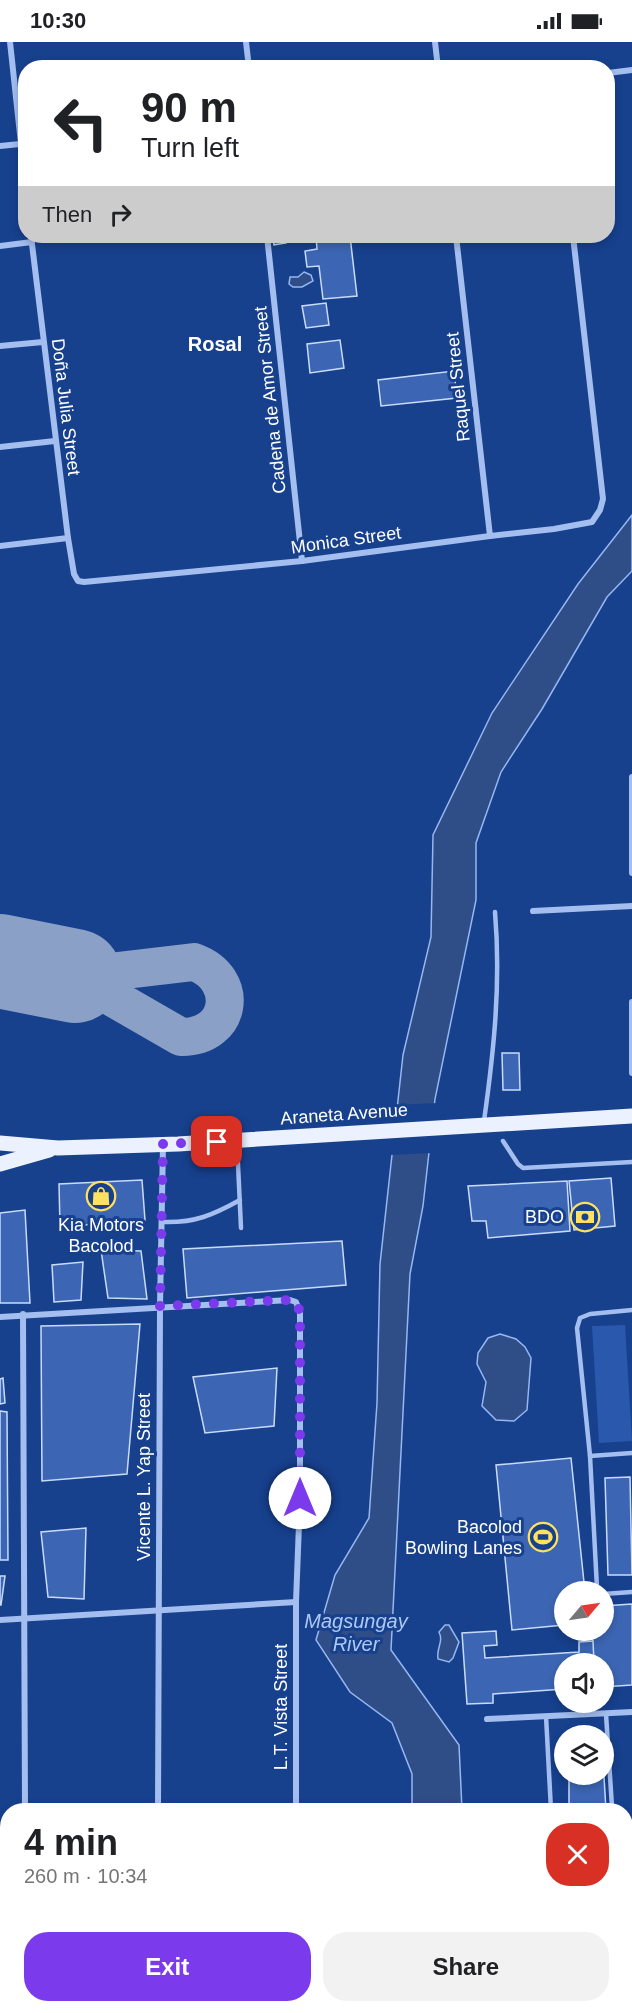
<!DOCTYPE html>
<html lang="en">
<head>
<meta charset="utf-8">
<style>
	:root { --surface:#fff; --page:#f2f2f2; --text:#202124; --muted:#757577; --accent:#7c3aed }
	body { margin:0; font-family:Helvetica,sans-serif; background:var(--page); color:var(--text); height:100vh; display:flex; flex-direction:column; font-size:22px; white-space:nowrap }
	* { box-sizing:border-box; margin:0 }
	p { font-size:20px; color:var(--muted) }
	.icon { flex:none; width:33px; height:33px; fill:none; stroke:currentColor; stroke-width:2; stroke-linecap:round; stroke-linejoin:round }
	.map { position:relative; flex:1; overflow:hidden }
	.side { position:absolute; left:0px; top:1761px; width:633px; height:210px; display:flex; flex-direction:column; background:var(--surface); border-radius:24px 24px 0 0; box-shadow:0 3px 9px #0003 }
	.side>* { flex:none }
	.hud { position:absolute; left:18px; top:18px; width:597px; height:183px; border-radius:24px; box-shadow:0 3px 9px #0003; background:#fff; color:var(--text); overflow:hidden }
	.needle { width:39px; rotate:61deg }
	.controls { position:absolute; left:554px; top:1539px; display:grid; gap:12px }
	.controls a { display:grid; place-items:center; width:60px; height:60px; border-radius:50%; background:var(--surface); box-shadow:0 3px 9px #0003; font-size:30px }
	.pin { position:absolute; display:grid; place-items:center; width:51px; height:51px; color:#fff; margin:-26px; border-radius:12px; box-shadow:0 3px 9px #0006 }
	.me { position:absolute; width:66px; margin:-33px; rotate:0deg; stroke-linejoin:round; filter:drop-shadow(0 0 4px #0008) }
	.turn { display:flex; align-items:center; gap:21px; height:126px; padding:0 24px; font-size:27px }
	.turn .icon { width:78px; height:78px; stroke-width:2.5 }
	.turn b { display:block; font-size:42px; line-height:51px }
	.then { display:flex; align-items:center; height:57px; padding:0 24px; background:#0003; gap:12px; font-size:22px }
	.round { display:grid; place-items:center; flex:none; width:63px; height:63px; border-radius:24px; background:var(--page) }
	.summary { display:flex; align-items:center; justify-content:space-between; height:102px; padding:0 24px }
	h1 { font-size:36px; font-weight:700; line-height:45px }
	.action { display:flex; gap:12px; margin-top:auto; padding:12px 24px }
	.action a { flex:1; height:69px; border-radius:24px; background:var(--accent); color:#fff; font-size:24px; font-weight:700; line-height:69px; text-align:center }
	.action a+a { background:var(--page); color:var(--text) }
	.status { display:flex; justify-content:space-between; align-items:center; height:42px; padding:0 30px; background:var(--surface); direction:ltr }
	.status svg { height:16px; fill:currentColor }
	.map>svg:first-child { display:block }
</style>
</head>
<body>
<div class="status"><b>10:30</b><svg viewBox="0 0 49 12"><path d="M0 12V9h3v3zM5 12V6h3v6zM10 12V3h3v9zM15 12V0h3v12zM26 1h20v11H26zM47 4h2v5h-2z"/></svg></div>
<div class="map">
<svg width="632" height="1971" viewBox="0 0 632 1971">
	<rect width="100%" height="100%" fill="#17408d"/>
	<path fill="#2a58ac" d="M625 1283 632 1399 599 1401 592 1284Z"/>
	<g fill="#2f4d87" stroke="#95b7f2" stroke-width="1.5">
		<path d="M304 230 311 233 313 239 302 245H293L289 242 290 235H298Z"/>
		<path d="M632 473V529L607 555 542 667 501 730 476 801V858L435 1057 423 1164 410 1232 391 1608 459 1703 462 1768H412V1732L392 1681 350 1650 316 1598 335 1533 369 1476 377 1361 380 1222 403 1013 431 895 433 793 492 671 578 542Z"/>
		<path d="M500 1292 516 1297 525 1305 531 1316 527 1368 514 1379 496 1378 482 1364 486 1340 477 1322 478 1311 488 1296Z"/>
		<path d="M445 1583H449L459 1600 453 1616 449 1620 438 1617C436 1606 444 1600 439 1590Z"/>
		<path d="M407 1964H455L453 1971H406Z"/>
	</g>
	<path fill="#17408d" d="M438 1061 432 1111 389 1113 394 1063Z"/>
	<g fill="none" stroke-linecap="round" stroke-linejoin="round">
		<path stroke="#8ba0c6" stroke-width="38" d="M194 920C241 937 232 996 181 995L75 934Z"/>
		<path stroke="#8ba0c6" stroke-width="94" d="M0 919 75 934"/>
	</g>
	<g fill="#3c66b4" stroke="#c9dbfb" stroke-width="1.5">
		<path d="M273 194H285L286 201 274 203Z"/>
		<path d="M316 194H350L357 254 323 257 319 224 307 225 305 209 317 207Z"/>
		<path d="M326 261 329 283 306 286 302 264Z"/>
		<path d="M340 298 344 326 310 331 307 302Z"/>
		<path d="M454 329 457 356 381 364 378 338Z"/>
		<path d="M502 1011H519L520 1048H503Z"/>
		<path d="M611 1136 615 1184 574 1188 569 1139Z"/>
		<path d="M142 1138 145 1178 60 1185 59 1142Z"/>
		<path d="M567 1139 570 1189 488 1196 486 1179H472L468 1144Z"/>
		<path d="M25 1168 30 1261H0V1171Z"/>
		<path d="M342 1199 346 1243 187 1256 183 1207Z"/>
		<path d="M101 1208 141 1209 147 1257 108 1256Z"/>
		<path d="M83 1220 81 1258 54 1260 52 1223Z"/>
		<path d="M140 1282 127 1432 42 1439 41 1284Z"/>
		<path d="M277 1326 274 1384 205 1391 193 1335Z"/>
		<path d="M3 1336 5 1361 0 1362V1337Z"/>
		<path d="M0 1369 7 1370 8 1518H0Z"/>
		<path d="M571 1416 585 1550H564V1583L512 1588 496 1423Z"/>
		<path d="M630 1435 632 1533H608L605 1436Z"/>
		<path d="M86 1486 84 1557 48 1555 41 1490Z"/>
		<path d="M0 1534H5L1 1563H0Z"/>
		<path d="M632 1562V1643L603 1645V1622H594L592 1588H603V1564Z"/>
		<path d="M496 1589 497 1603 484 1604 485 1616 579 1610V1600L593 1599 594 1622H564V1647L493 1652V1661L467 1662 462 1591Z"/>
		<path d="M604 1735 606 1768H569V1737Z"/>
		<path d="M626 1790 632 1796V1841H626Z"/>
		<path d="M47 1964H148L149 1971H47Z"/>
	</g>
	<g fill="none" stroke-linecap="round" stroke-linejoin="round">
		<g stroke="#a3beef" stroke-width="4.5">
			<path d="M484 1079C494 1008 501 941 495 870"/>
			<path d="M503 1099 518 1122 523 1126 632 1120"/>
			<path d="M237 1101 241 1186"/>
			<path d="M163 1180C195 1181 213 1173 240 1158"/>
			<path d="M590 1414 632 1411"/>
			<path d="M599 1550 597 1546 590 1414 577 1286 580 1276 590 1272 632 1268"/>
			<path d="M603 1552 632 1550"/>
			<path d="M606 1672 612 1765 616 1768"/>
			<path d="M546 1674 551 1768"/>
			<path d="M626 1776 632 1781"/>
			<path d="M626 1937H632"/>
		</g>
		<g stroke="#a3beef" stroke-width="6">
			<path d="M10 0 26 148"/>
			<path d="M246 0 249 26"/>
			<path d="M435 0 438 26"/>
			<path d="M608 31 632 28"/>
			<path d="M0 104 20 102"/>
			<path d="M31 194 68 496 74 532 78 539 84 540 302 519 490 494 554 487 592 480 600 468 603 457 573 194"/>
			<path d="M267 194 302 519"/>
			<path d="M456 194 490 494"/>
			<path d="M0 204 32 200"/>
			<path d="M0 304 43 300"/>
			<path d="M0 405 55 399"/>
			<path d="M0 504 68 496"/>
			<path d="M632 735V831"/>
			<path d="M533 869 632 864"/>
			<path d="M632 960V1031"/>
			<path d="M23 1272 25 1768"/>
			<path d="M0 1275 290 1258 296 1260 300 1271V1456L296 1560V1768"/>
			<path d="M0 1578 296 1560"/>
			<path d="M487 1677 632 1670"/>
			<path d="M158 1768 160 1264 163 1103"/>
			<path d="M626 1852 632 1851"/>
			<path d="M0 1912H8"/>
			<path d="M158 1964V1971"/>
			<path d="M24 1971V1964"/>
			<path d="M294 1971V1964"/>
		</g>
		<g stroke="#ebf1ff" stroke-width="15">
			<path d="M0 1101 58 1106 178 1102 632 1074"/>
			<path d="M0 1122 49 1108"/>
		</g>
	</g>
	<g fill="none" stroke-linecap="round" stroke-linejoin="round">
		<path stroke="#7c3aed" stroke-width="10" stroke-dasharray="0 18" d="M217 1100 163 1102 160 1264 290 1258 296 1260 300 1270V1456"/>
	</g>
	<defs>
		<g id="shop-ring" transform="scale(1.5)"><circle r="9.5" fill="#17408d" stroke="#ffe061" stroke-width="1.5"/><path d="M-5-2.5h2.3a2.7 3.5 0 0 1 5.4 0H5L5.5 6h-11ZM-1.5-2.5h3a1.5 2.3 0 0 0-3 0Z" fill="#ffe061"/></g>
		<g id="bank-ring" transform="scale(1.5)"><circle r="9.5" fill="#17408d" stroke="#ffe061" stroke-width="1.5"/><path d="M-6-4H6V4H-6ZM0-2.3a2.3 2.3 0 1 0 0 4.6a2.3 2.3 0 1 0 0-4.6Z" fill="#ffe061"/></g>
		<g id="stadium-ring" transform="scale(1.5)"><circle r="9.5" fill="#17408d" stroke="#ffe061" stroke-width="1.5"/><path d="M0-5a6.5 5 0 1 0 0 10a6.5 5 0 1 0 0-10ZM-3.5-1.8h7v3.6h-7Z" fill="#ffe061"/></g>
	</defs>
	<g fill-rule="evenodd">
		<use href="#shop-ring" x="101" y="1154"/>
		<use href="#bank-ring" x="585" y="1175"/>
		<use href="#stadium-ring" x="543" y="1495"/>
	</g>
	<g text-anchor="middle" stroke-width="6" stroke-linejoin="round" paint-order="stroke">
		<g font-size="18" fill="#fff" stroke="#17408d">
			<text transform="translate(458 345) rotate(-96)" y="6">Raquel Street</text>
			<text transform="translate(270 358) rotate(-96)" y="6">Cadena de Amor Street</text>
			<text transform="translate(66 365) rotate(83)" y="6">Doña Julia Street</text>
			<text transform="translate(346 498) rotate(-8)" y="6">Monica Street</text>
			<text transform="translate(344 1072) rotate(-4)" y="6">Araneta Avenue</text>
			<text transform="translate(144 1435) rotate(-90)" y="6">Vicente L. Yap Street</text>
			<text transform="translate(281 1665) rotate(-90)" y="6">L.T. Vista Street</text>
		</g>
		<g font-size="18" fill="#fff" stroke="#17408d" text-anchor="end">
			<text x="564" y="1181">BDO</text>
			<text x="101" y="1189" text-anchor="middle">Kia Motors<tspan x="101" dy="21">Bacolod</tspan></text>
			<text x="522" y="1491">Bacolod<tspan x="522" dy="21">Bowling Lanes</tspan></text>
		</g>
		<g font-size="20" font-weight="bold" fill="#fff" stroke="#17408d">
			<text x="215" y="309">Rosal</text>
		</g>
		<g font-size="20" font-style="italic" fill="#afc9f6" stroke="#17408d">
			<text x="356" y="1586">Magsungay<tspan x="356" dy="23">River</tspan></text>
		</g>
	</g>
</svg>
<div class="controls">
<a><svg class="needle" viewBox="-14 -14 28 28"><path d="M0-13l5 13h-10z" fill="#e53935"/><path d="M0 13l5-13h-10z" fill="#757577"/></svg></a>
<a><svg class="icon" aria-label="sound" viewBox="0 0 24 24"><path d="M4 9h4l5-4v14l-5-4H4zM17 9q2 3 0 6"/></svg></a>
<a><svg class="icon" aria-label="layers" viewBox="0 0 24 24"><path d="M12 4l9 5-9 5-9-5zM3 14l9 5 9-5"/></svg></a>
</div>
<div class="pin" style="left:217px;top:1100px;background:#d93025"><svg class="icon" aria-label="arrive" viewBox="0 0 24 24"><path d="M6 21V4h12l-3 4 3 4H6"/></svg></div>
<svg class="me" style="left:300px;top:1456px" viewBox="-20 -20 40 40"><circle r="19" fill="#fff"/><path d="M0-13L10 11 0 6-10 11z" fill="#7c3aed"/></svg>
<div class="hud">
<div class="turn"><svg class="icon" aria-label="left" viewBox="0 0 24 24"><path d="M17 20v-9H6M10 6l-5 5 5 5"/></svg><div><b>90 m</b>Turn left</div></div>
<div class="then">Then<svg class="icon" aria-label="right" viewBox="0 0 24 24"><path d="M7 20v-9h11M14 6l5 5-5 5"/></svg></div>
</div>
<section class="side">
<div class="summary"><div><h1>4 min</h1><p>260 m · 10:34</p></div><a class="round" style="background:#d93025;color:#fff"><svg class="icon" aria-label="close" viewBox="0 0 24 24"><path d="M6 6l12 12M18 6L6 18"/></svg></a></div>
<div class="action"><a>Exit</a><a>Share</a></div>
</section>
</div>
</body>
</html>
